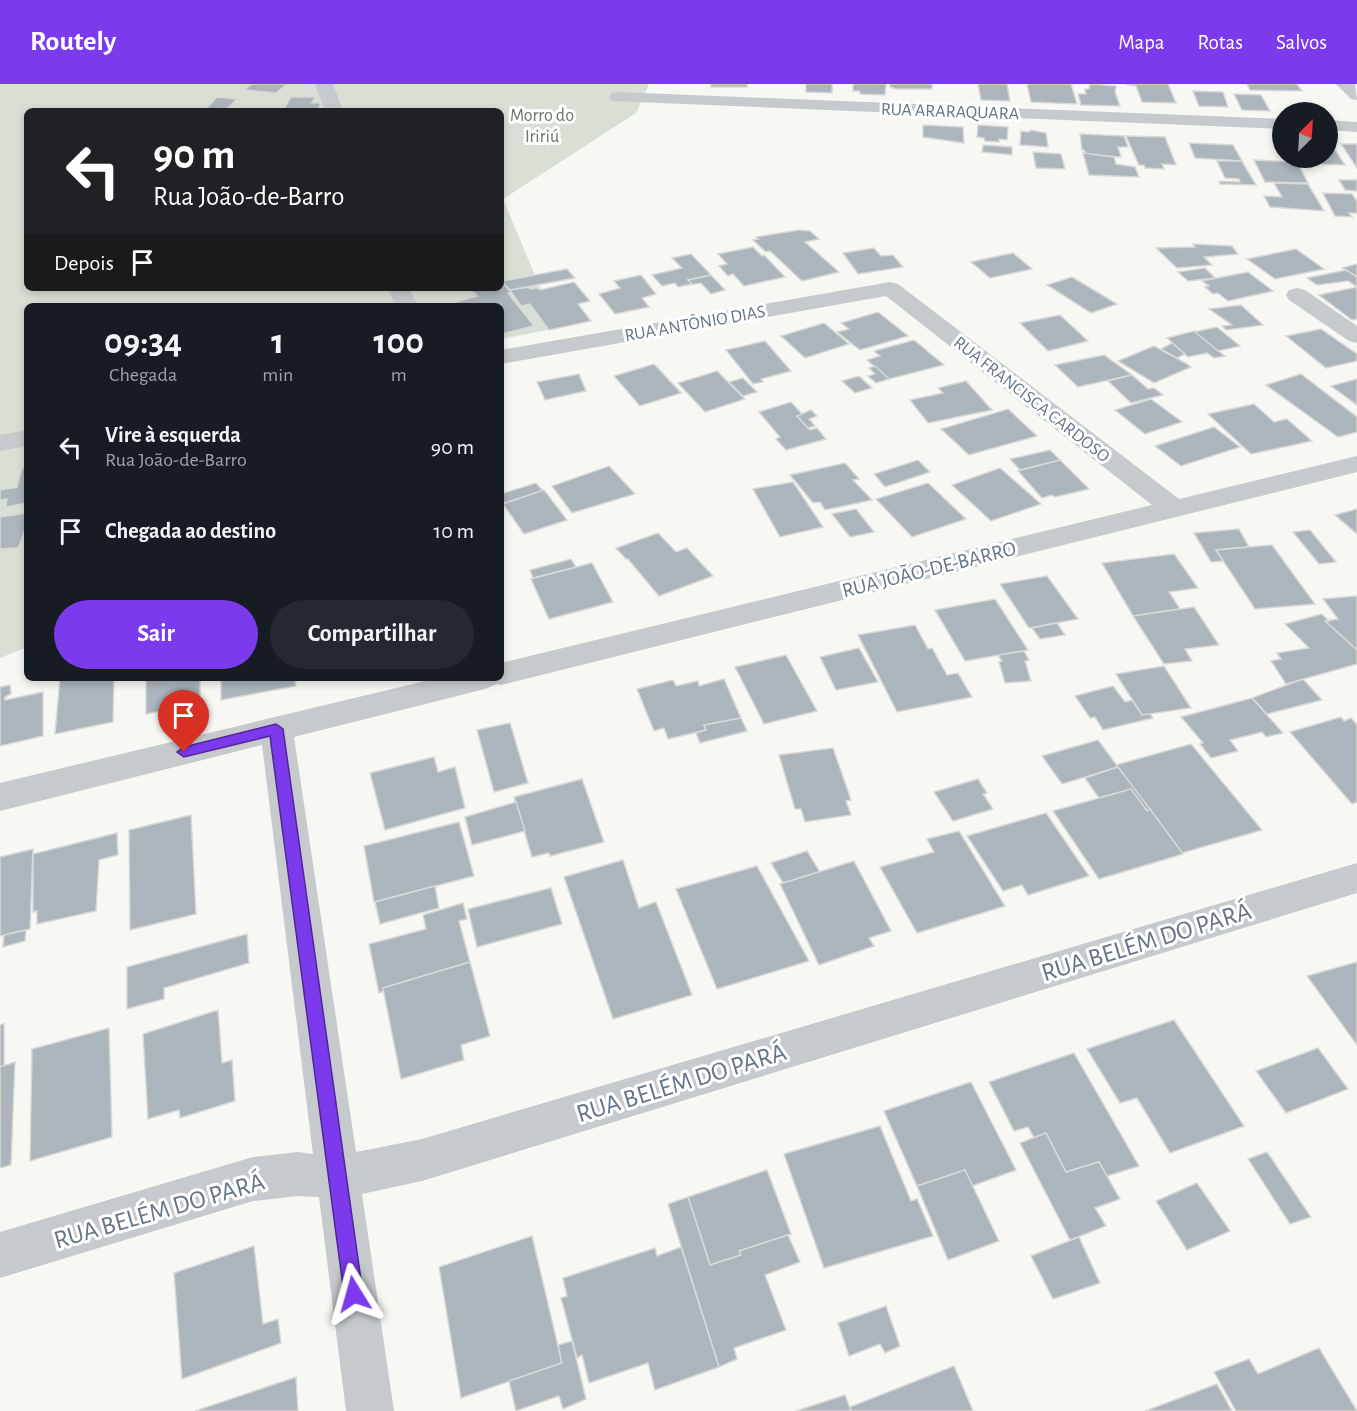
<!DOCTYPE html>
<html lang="pt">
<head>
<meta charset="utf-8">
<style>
	:root { --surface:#171b24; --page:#242831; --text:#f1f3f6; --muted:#9ea1a6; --accent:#7c3aed }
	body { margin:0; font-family:"Alegreya Sans",sans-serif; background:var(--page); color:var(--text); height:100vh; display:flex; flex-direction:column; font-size:22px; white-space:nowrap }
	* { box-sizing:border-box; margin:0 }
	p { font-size:20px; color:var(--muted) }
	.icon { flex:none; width:33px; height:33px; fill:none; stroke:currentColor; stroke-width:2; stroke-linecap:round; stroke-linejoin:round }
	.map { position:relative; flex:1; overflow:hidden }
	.drawer { position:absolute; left:24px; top:219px; width:480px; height:378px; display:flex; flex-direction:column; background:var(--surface); border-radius:9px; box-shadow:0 3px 9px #0003 }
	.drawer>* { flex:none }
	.top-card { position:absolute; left:24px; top:24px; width:480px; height:183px; border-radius:9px; box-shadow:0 3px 9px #0003; background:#202124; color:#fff; overflow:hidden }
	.needle { width:39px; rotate:24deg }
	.controls { position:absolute; left:1272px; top:18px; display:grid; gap:12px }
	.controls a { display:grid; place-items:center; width:66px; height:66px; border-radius:50%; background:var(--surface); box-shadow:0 3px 9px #0003; font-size:30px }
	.pin { position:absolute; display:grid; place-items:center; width:51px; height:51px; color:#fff; margin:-62px -26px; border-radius:50% 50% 50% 0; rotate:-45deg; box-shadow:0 0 6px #0007 }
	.pin .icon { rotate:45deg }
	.me { position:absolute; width:66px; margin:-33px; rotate:352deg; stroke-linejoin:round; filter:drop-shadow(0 0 4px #0008) }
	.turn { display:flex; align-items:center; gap:21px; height:126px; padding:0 30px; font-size:27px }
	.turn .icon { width:78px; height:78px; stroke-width:2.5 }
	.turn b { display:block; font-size:42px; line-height:51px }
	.then { display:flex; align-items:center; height:57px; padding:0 30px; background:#0003; gap:12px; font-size:22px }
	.eta { display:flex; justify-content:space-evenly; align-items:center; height:102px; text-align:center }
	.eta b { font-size:36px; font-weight:600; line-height:42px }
	.action { display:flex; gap:12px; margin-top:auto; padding:12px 30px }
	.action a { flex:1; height:69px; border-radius:36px; background:var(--accent); color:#fff; font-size:24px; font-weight:600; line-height:69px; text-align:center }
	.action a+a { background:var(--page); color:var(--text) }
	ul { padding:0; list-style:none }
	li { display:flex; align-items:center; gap:18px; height:84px; padding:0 30px }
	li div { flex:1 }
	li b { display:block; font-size:22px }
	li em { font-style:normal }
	header { display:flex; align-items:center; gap:36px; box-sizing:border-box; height:84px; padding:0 30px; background:var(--accent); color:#fff }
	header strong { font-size:28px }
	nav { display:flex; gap:33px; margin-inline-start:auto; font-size:21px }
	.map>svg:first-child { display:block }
</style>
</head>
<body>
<header>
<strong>Routely</strong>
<nav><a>Mapa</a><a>Rotas</a><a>Salvos</a></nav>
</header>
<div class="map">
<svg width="1357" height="1327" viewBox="0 0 1357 1327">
	<rect width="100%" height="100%" fill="#f7f7f3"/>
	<path fill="#d8dfd4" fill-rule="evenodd" d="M0 0H649L636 29 503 115 557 244 501 255V222H27V563L0 574ZM27 27H501V204H27Z"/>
	<g fill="#acb5bb" stroke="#d8d8d6" stroke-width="1.5">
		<path d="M252 0H287L276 9 244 6Z"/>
		<rect x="711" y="0" width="36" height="3"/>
		<path d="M806 0H832V9L806 8Z"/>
		<path d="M853 0H886L885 11 860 10V7H853Z"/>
		<path d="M890 0H932V5H896L890 3Z"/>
		<path d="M978 0H1007L1010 17 981 16Z"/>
		<path d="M1027 0H1071L1077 20 1031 18Z"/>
		<path d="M1090 0 1116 2 1115 8 1120 22 1081 21 1078 10H1086L1085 5H1089Z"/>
		<path d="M1125 0H1168L1176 19 1142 18 1136 2Z"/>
		<path d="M1247 0H1297L1302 7 1250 6Z"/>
		<path d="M1193 7 1223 8 1228 23 1199 22Z"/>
		<path d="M1234 10 1261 11 1270 27 1242 26Z"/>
		<path d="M217 13 237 15 226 26 206 25Z"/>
		<path d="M291 13H315L312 19H321L318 27H283Z"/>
		<path d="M923 41 963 43 964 59 923 53Z"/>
		<path d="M978 41 1008 43 1007 56 999 55V58L985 57 984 54 977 53Z"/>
		<path d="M1030 46 1046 49 1048 63 1020 61 1021 47 1030 48Z"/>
		<path d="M1080 50 1124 52 1128 63H1118L1121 73 1086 71 1084 66H1082Z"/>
		<path d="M1126 52 1165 53 1176 81 1162 80 1164 85 1145 84 1144 81H1139Z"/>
		<path d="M1189 59 1233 61 1242 77 1195 74Z"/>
		<path d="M1341 60H1357V84Z"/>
		<path d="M983 61 1012 63V71L982 68Z"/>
		<path d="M1328 62 1333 63 1345 81 1307 80 1303 74H1328Z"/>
		<path d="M1033 68 1061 70 1065 85 1036 84Z"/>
		<path d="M1083 69 1114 73 1116 80 1135 83 1139 93 1089 91Z"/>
		<path d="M1240 74 1256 101 1220 100 1219 97 1240 98 1239 95 1225 94 1217 77H1242Z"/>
		<path d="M1254 76 1297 78 1308 99 1265 98Z"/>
		<path d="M1339 96H1357V107L1345 106Z"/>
		<path d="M1274 99 1308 100 1324 127 1270 123 1264 112 1282 113Z"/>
		<path d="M1323 109 1352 110 1357 117V129H1349L1352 133 1335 132Z"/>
		<path d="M799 146 810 147 819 155 805 158 839 188 802 197 770 167 766 168 753 156 758 155 756 153Z"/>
		<path d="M1193 160 1232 162 1238 170 1204 173 1212 181 1177 184 1156 164 1195 163Z"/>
		<path d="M753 163 762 172 764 171 785 193 744 202 733 190 728 192 719 182 727 180 718 170Z"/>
		<path d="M874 164 881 172 893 171 903 183 858 190 843 169Z"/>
		<path d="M1296 165 1324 185 1275 195 1247 175Z"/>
		<path d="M1013 169 1032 185 990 194 971 178Z"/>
		<path d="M691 170 711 191 688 196 692 200 678 203 675 199 662 202 652 191 682 184 672 174Z"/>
		<path d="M1357 180V193L1342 184Z"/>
		<path d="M1205 184 1215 194 1188 197 1178 188Z"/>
		<path d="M567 185 575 194 510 206 502 197Z"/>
		<path d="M1346 186 1357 193V203L1348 197 1317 201 1307 194Z"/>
		<path d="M1248 188 1273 207 1228 217 1218 209 1213 210 1205 203 1209 202 1202 197Z"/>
		<path d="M641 191 656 210 642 214 649 223 615 230 599 210 620 204 614 197Z"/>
		<path d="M711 191 725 206 711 210 701 199 689 201 692 200 688 196Z"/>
		<path d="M1072 193 1117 220 1091 229 1047 201Z"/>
		<path d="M501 197 511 208 508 209 534 242 501 250V222H455L452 219 477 212 470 204H501Z"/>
		<path d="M574 198 590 217 578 220 591 237 549 246 530 220 521 222 510 206 529 203 530 205 538 204 540 206Z"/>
		<path d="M1357 203V235L1352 236 1319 211Z"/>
		<path d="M1241 221 1263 241 1226 246 1222 242 1232 241 1209 225Z"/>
		<path d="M878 228 908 252 860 266 837 248 849 245 841 239Z"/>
		<path d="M1060 231 1088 257 1048 267 1020 239Z"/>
		<path d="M824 239 849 260 805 274 781 252Z"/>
		<path d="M1217 243 1240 262 1218 267 1194 248Z"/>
		<path d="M1321 245 1357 270V277L1326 284 1286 252Z"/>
		<path d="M1194 247 1218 267 1225 272 1214 274 1207 269 1188 273 1167 254Z"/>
		<path d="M914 256 944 281 889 295 867 276 880 272 874 267Z"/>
		<path d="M765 257 791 287 761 295 763 298 753 300 726 266Z"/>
		<path d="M1172 259 1185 270 1177 274 1161 265Z"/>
		<path d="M1154 262 1187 280 1191 283 1154 299 1118 277Z"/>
		<path d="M1104 271 1132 291 1078 303 1055 281Z"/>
		<path d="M654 280 681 309 640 322 614 292Z"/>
		<path d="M875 282 889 295 876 299 870 294 868 292 875 290 869 284Z"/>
		<path d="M717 287 745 315 705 328 678 299Z"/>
		<path d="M579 290 586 307 545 316 537 298Z"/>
		<path d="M1301 290 1357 333V348L1338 353 1266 301Z"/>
		<path d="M1132 291 1148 305 1154 304 1163 311 1131 319 1108 297Z"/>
		<path d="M859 292 872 304 855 309 842 297Z"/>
		<path d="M743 294 757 308 743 312 729 298Z"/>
		<path d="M1357 295V321L1331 302Z"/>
		<path d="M966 297 992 326 928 339 910 316 943 309 938 304Z"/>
		<path d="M1151 315 1182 338 1145 350 1115 326Z"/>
		<path d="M791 318 803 331 797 332 810 346 817 344 826 355 786 366 776 355 780 353 759 328Z"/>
		<path d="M1254 320 1274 338 1287 335 1312 357 1251 370 1208 330Z"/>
		<path d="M1008 325 1037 352 969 371 941 345Z"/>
		<path d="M811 326 817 332 809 335 815 342 808 344 797 332Z"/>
		<path d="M1214 343 1240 363 1181 382 1155 362Z"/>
		<path d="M1050 366 1060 376 1020 386 1010 375Z"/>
		<path d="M918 376 930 388 885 403 874 390Z"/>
		<path d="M1060 376 1089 405 1055 413 1052 411 1042 414 1018 387Z"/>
		<path d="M845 379 859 395 853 396 872 416 825 426 820 418 813 419 790 391Z"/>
		<path d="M609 382 635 410 572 429 552 402Z"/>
		<path d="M27 383V419L6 423 7 415 0 416V406L17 403 22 384Z"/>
		<path d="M1000 384 1041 420 991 437 952 401Z"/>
		<path d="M793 398 823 443 780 453 753 405Z"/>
		<path d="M536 399 543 407 505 419 501 415V410Z"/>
		<path d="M928 399 966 435 912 453 876 415Z"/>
		<path d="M544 406 567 436 524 450 503 420Z"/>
		<path d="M856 425 874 448 850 453 832 430Z"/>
		<path d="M1357 425V450L1335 431Z"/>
		<path d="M27 429V441L18 464 0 465V433Z"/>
		<path d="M1239 445 1249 463 1216 466 1223 477 1211 478 1194 449Z"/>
		<path d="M1310 446 1336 478 1319 480 1293 448Z"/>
		<path d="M658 449 676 468 687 464 713 492 659 512 628 475H626L616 464Z"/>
		<path d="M1272 461 1315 520 1255 525 1216 466Z"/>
		<path d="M1174 470 1198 504 1169 508 1180 525 1133 532 1102 479Z"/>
		<path d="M571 475 576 483 533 494 530 486Z"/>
		<path d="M592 479 613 518 549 535 531 495Z"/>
		<path d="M1047 492 1078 535 1029 544 1000 500Z"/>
		<path d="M1357 512V566L1325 537 1338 535 1323 515Z"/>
		<path d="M995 515 1028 566 965 577 935 526Z"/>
		<path d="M1194 523 1219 561 1185 565 1192 577 1164 580 1133 532Z"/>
		<path d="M1322 530 1329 537H1325L1357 566V580L1286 600 1271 577 1281 575 1277 569 1309 564 1285 540Z"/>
		<path d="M1057 539 1065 551 1040 555 1032 544Z"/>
		<path d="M915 541 928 565 932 564 947 591 958 589 972 613 897 628 858 551Z"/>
		<path d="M859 564 878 598 836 606 820 573Z"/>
		<path d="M1024 567 1029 576 1025 577 1031 597 1005 599 999 578 1002 577 998 571Z"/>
		<path d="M786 571 817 627 764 640 735 583Z"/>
		<path d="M1164 582 1191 624 1142 631 1116 590Z"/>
		<path d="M60 594H114L113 638 55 650Z"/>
		<path d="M146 594H200V620L146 630Z"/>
		<path d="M221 594H294L296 602 221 616Z"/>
		<path d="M724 595 741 634 704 641 706 646 668 655 664 644 654 647 637 605 673 596 676 602 698 597 699 602Z"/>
		<path d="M1303 595 1322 616 1267 630 1252 614Z"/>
		<path d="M10 601 11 610 5 613V616L43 608V652L0 662V603Z"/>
		<path d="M1113 602 1125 618 1132 616 1142 631 1150 630 1153 634 1103 646 1095 633 1090 634 1075 612Z"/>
		<path d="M1252 614 1283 649 1266 653 1262 648 1230 656 1238 667 1211 674 1200 660 1203 659 1181 633Z"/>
		<path d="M1341 633 1344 637 1351 634 1357 641V718L1352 720 1290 648Z"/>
		<path d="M741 634 747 647 700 659 696 649 706 646 704 641Z"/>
		<path d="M510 639 528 699 494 708 477 646Z"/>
		<path d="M1098 656 1118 683 1062 700 1042 672Z"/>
		<path d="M1191 660 1262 746 1182 769 1116 681Z"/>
		<path d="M833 664 851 716 846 717 851 731 805 738 801 725H795L779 671Z"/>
		<path d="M434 673 438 688 455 683 465 724 385 746 370 689Z"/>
		<path d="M1118 683 1150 725 1147 727 1131 705 1099 714 1085 694Z"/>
		<path d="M582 695 604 758 550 772 549 769 532 773 514 713Z"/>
		<path d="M978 695 987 709 983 710 993 725 953 737 934 708Z"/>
		<path d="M1131 705 1147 727 1150 725 1183 770 1099 795 1053 727Z"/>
		<path d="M516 718 525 747 472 761 465 733Z"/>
		<path d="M1046 729 1089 792 1028 811 1022 801 1003 807 967 752Z"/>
		<path d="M191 731 196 830 130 846 129 746Z"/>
		<path d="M459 738 474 792 374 818 364 762Z"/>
		<path d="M959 747 1005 822 917 849 880 783 934 768 927 755Z"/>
		<path d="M117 749 118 771 99 776 96 827 37 840V827L33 828V770Z"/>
		<path d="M33 765 30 845 0 852V773Z"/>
		<path d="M807 767 820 788 783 799 771 779Z"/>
		<path d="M623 776 639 824 656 818 692 911 613 935 564 793Z"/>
		<path d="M854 777 891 847 869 854 874 862 819 881 780 800Z"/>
		<path d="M757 782 809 877 717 905 676 805Z"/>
		<path d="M435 802 439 824 380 840 375 818Z"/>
		<path d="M551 804 562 840 477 863 468 825Z"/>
		<path d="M463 819 467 835 459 837 470 878 383 904 384 907 379 909 369 860 426 845 423 831Z"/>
		<path d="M26 846 25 857 3 863 4 851Z"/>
		<path d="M247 850 249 879 164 904V915L127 925V883Z"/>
		<path d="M470 878 490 952 461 961 464 976 401 995 383 904Z"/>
		<path d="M1357 878V961L1307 892Z"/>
		<path d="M218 926 222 979 232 976 235 1017 180 1034 179 1026 148 1035 143 950Z"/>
		<path d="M1174 936 1244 1042 1170 1069 1137 1014 1120 1019 1087 965Z"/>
		<path d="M4 940V982L0 983V941Z"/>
		<path d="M109 944 112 1053 30 1077 32 965Z"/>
		<path d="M1318 964 1348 1005 1286 1029 1256 987Z"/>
		<path d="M1074 969 1139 1082 1107 1092 1099 1078 1066 1088 1046 1049 1034 1054 1028 1043 1014 1047 989 998Z"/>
		<path d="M15 978 11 1081 0 1084V983Z"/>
		<path d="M971 998 1016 1086 972 1102 965 1086 917 1102 884 1027Z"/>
		<path d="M880 1042 911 1117 917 1115 933 1152 824 1184 784 1070Z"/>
		<path d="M1046 1049 1066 1088 1099 1078 1120 1115 1095 1124 1106 1142 1070 1156 1020 1059Z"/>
		<path d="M1267 1068 1311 1133 1290 1140 1248 1075Z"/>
		<path d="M767 1086 791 1150 739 1167 741 1171 710 1181 688 1113Z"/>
		<path d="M965 1086 999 1157 948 1176 917 1102Z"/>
		<path d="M1197 1099 1230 1147 1187 1166 1156 1117Z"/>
		<path d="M688 1113 710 1181 741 1171 739 1167 788 1151 800 1178 765 1191 786 1246 734 1264 737 1275 719 1283 668 1120Z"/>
		<path d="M532 1152 562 1279 461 1314 439 1183Z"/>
		<path d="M1079 1153 1100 1199 1053 1215 1031 1172Z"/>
		<path d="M254 1162 263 1240 278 1235 281 1259 182 1295 174 1189Z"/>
		<path d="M681 1163 719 1283 655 1306 648 1279 589 1299 582 1271 577 1274 561 1214 567 1212 563 1194 655 1164 657 1172Z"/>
		<path d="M886 1222 900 1262 885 1269 880 1260 849 1272 838 1239Z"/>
		<path d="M572 1257 586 1315 563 1325 559 1312 516 1327 509 1297 562 1279 558 1261Z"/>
		<path d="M1319 1264 1357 1327H1236L1214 1288 1249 1275 1258 1290Z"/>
		<path d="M954 1282 973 1327H851L850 1323Z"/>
		<path d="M296 1293 298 1327H195Z"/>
		<path d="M1217 1300 1232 1327H1145Z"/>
		<path d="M845 1311 851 1327H796Z"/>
	</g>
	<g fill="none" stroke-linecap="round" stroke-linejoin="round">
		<g fill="#c6cacd" fill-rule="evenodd">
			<path d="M315 0H333L343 27H325Z"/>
			<path d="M1336 0H1355L1357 16 1351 15Z"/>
			<path d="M618 8 1282 35V45L612 17 609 13 612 9Z"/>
			<path d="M1328 36 1357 38V48L1328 46Z"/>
			<path d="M890 198 898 200 1179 415 1357 372V388L501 601 497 600 485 605 294 653 356 1068 422 1055 1357 779V809L422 1097 362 1110 394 1327H346L319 1113 298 1112 253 1117 0 1194V1148L253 1073 298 1068 313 1070 262 661 0 727V699L438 594H501V579L1152 421 886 212 501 280V266Z"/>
			<path d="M387 204H409L418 222H396Z"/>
			<path d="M1297 204 1305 206 1357 242V259L1349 257 1289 216 1286 211 1289 206Z"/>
			<path d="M27 346V362L0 367V351Z"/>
		</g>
	</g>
	<path fill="#7c3aed" stroke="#51269a" stroke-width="1.5" d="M276 640 283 645 363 1210 360 1217 354 1219 347 1217 344 1210 270 652 184 673 177 668 184 663Z"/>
	<g text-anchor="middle" stroke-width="6" stroke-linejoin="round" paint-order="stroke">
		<g font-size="18" fill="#637687" stroke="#fff">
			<text transform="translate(950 27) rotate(2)" y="6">RUA ARARAQUARA</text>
			<text transform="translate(695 239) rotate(-10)" y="6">RUA ANTÔNIO DIAS</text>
			<text transform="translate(1032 315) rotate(38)" y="6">RUA FRANCISCA CARDOSO</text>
		</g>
		<g font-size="18" fill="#64795f" stroke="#fff">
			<text x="542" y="37">Morro do<tspan x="542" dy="21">Iririú</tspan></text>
		</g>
		<g font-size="21" fill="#637687" stroke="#fff">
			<text transform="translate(929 485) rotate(-14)" y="7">RUA JOÃO-DE-BARRO</text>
		</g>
		<g font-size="26" fill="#637687" stroke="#fff">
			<text transform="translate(1146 857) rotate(-17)" y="9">RUA BELÉM DO PARÁ</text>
			<text transform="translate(681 998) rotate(-17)" y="9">RUA BELÉM DO PARÁ</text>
			<text transform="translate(159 1126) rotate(-16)" y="9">RUA BELÉM DO PARÁ</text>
		</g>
	</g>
</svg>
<div class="controls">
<a><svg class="needle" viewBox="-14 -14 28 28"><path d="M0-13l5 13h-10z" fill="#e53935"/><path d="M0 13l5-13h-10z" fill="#9ea1a6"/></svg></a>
</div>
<div class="pin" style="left:184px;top:668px;background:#d93025"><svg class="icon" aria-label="arrive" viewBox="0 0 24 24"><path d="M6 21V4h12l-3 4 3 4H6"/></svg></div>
<svg class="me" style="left:354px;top:1210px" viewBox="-20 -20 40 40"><path d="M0-17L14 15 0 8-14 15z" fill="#7c3aed" stroke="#fff" stroke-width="4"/></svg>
<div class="top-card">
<div class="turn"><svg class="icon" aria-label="left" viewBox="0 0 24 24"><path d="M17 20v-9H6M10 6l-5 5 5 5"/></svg><div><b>90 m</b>Rua João-de-Barro</div></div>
<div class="then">Depois<svg class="icon" aria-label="arrive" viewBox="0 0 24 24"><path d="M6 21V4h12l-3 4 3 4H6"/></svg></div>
</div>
<section class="drawer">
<div class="eta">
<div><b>09:34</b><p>Chegada</p></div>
<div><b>1</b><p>min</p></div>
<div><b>100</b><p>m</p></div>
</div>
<ul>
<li><svg class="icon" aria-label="left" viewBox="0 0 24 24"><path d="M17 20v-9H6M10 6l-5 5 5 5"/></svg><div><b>Vire à esquerda</b><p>Rua João-de-Barro</p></div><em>90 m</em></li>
<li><svg class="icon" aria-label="arrive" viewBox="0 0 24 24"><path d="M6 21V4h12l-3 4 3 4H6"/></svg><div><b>Chegada ao destino</b></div><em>10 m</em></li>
</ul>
<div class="action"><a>Sair</a><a>Compartilhar</a></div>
</section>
</div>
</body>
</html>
